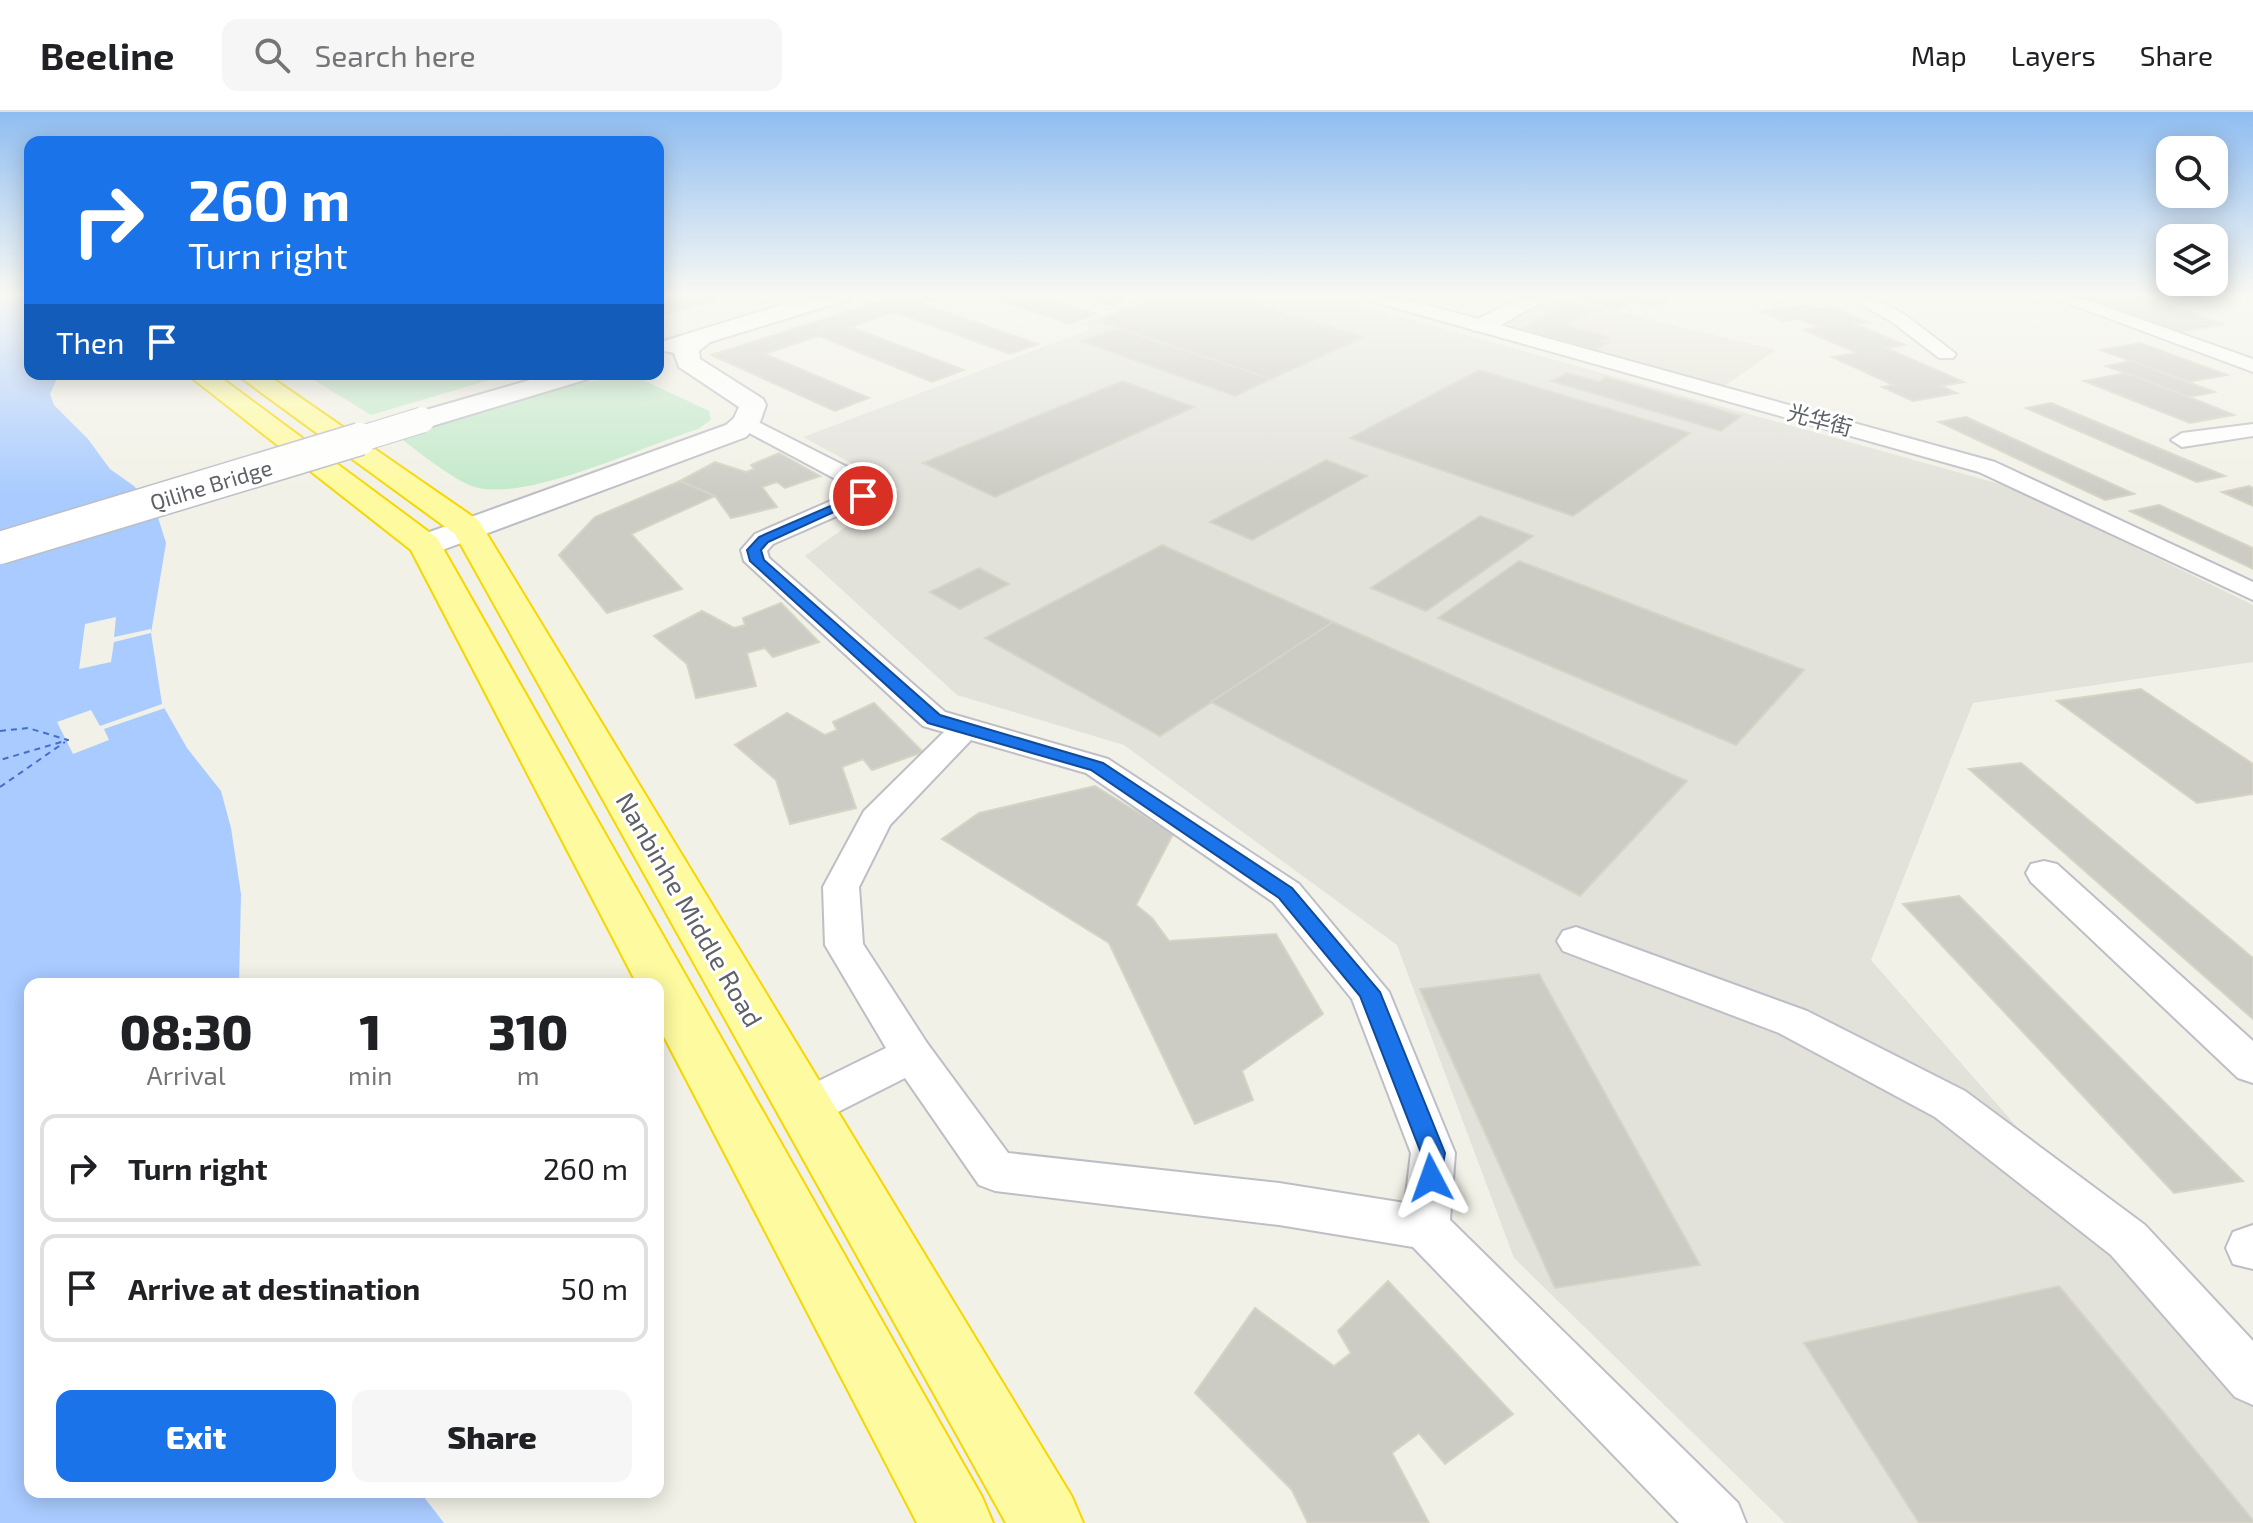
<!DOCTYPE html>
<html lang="en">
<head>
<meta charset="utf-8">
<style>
	:root { --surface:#fff; --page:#f6f6f6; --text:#202124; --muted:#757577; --line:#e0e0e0; --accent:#1a73e8 }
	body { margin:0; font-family:"Exo 2","Noto Sans SC",sans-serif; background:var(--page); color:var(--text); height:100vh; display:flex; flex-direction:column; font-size:30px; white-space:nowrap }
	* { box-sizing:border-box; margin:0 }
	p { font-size:26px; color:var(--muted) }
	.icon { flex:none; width:44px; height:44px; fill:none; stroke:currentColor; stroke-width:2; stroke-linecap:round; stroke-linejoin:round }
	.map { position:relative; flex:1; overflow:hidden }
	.sheet { position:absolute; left:24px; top:866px; width:640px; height:520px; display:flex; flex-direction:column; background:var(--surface); border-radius:16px; box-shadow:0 4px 20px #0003 }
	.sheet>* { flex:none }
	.banner { position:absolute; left:24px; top:24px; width:640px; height:244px; border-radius:16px; box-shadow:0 4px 20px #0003; background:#1a73e8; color:#fff; overflow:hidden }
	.tools { position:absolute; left:2156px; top:24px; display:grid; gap:16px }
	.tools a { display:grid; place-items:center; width:72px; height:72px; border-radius:16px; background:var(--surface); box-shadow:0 4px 20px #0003; font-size:40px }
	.pin { position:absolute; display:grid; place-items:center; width:68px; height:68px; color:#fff; margin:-34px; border:4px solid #fff; border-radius:50%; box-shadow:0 2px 8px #0007 }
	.me { position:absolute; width:88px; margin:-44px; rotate:356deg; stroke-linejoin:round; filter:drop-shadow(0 0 6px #0008) }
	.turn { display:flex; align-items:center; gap:28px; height:168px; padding:0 32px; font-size:36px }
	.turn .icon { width:104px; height:104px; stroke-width:2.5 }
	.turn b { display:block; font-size:56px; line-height:68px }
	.then { display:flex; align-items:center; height:76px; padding:0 32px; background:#0003; gap:16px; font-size:30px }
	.eta { display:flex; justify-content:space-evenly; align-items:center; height:136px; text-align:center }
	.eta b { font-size:48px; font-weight:800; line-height:56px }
	.button { display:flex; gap:16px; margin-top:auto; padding:16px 32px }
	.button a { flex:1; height:92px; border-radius:16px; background:var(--accent); color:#fff; font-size:32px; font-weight:800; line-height:92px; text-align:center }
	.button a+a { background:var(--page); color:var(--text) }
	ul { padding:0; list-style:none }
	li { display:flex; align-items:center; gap:24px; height:108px; margin:0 16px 12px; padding:0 16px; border:4px solid var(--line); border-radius:16px }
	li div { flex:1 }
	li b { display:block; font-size:30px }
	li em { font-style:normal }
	header { display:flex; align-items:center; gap:48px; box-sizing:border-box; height:112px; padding:0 40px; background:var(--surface); border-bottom:2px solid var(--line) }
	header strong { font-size:38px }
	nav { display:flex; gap:44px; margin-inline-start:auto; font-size:28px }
	.search { width:560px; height:72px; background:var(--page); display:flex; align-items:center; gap:20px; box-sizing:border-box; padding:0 28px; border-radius:16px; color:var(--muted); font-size:30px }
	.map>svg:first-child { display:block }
</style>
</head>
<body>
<header>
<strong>Beeline</strong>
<div class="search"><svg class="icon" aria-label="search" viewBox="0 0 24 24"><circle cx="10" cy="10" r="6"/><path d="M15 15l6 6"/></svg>Search here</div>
<nav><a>Map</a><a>Layers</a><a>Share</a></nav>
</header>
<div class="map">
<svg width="2253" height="1411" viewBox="0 0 2253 1411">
	<rect width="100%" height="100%" fill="#f1f1e7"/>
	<path fill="#e2e2db" d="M1158 183H1323L2014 376 2253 493V550L1973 591 1871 848 2253 1285V1411H1785L1514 1146 1397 833 1124 633 957 583 805 444 899 377 803 325 1091 217 1080 212Z"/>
	<path fill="#e1e0d5" d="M1559 185 1776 238 1723 275 1500 215Z"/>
	<g fill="#c3e9ca">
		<path d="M304 262H510L371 303Z"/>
		<path d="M622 265 641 267 709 299 711 308 698 317C643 334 528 390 475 375 452 368 419 339 398 325L560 274Z"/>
	</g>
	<path fill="#a9cbff" d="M0 183H30V262H59L50 282 54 293 88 327 110 357 134 374 156 399 166 431 151 521 162 592 187 636 221 679 231 716 241 782 239 872H30V1380H420L444 1411H0Z"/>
	<g fill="#f1f1e7">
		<path d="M116 505 114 525 151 517V521L114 530 111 550 79 557 85 512Z"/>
		<path d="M162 592 165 596 104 617 109 628 73 642 57 610 91 598 100 614Z"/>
	</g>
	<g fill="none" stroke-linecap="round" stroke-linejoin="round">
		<g stroke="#446eca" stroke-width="2" stroke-dasharray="6 5" stroke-linecap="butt">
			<path d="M0 619 28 616 68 628 0 648"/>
			<path d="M0 675 65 630"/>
		</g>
	</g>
	<g fill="#cccbc4" stroke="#d6d4c5" stroke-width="2">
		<path d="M658 183 675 189 694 183H731L666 202 658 199Z"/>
		<path d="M900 183H945L921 191 1038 232 1010 242 894 200 851 215 964 258 932 270 819 224 765 242 869 286 835 299 711 243Z"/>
		<path d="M984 183H1039L1097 202 1070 212Z"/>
		<path d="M1078 183H1117L1127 186 1108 193Z"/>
		<path d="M1167 183H1225L1364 225 1271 267 1097 209Z"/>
		<path d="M1586 183H1666L1672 185 1656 195 1632 189 1618 197 1579 187Z"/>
		<path d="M2069 183H2138L2224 212 2174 221Z"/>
		<path d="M1568 191 1593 197 1565 213 1610 225 1603 229 1609 230 1596 238 1533 221 1523 216Z"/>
		<path d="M1804 193 1815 197 1832 195 1869 210 1855 212 1905 233 1886 236 1964 270 1941 274 1957 281 1913 289 1882 275 1893 273 1832 245 1857 241 1804 218 1819 215 1799 207 1782 209 1760 199Z"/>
		<path d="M1117 216 1271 267 1235 284 1080 229Z"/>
		<path d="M2140 231 2227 263 2188 270 2101 238Z"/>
		<path d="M2131 249 2188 270 2215 280 2189 285 2106 254Z"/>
		<path d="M1479 258 1690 321 1573 404 1350 326Z"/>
		<path d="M1567 261 1599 270 1606 265 1741 304 1721 319 1551 269Z"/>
		<path d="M2126 261 2189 285 2234 303 2190 311 2084 269Z"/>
		<path d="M1122 269 1194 295 995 385 923 351Z"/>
		<path d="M2051 291 2225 364 2197 370 2026 296Z"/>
		<path d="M1966 305 2134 382 2105 388 1939 310Z"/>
		<path d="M779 341 820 364 785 376 777 370 762 375 777 395 731 406 715 384 680 369 715 350 746 360 754 357 751 353Z"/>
		<path d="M1326 348 1367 364 1252 428 1210 410Z"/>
		<path d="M680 369 715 384 631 422 682 477 607 501 559 443 595 405Z"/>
		<path d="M2249 374 2253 376V394L2222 380Z"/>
		<path d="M2159 393 2253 436V457L2130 399Z"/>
		<path d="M1480 404 1533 424 1426 499 1371 476Z"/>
		<path d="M1162 433 1333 510 1160 624 985 526Z"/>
		<path d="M1519 449 1804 558 1736 633 1438 506Z"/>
		<path d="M979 456 1009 472 960 497 930 480Z"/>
		<path d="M781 491 819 530 773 545 765 536 747 541 756 574 696 586 687 552 654 524 702 499 734 516 745 513 743 506Z"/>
		<path d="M1333 510 1687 669 1580 784 1211 590Z"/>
		<path d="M2141 577 2253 652V682L2197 691 2057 589Z"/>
		<path d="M874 591 923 640 872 658 863 647 842 655 856 696 790 712 776 668 735 633 787 601 825 623 837 618 833 610Z"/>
		<path d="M2021 651 2253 846V907L1969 657Z"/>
		<path d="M1095 674 1173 722 1136 793 1152 806 1169 829 1276 822 1323 902 1242 959 1253 988 1195 1012 1109 831 942 727 979 701Z"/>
		<path d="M1959 784 2243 1069 2174 1081 1903 792Z"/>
		<path d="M1539 862 1700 1153 1555 1176 1420 877Z"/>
		<path d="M1388 1169 1513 1302 1445 1352 1419 1321 1392 1341 1429 1411H1308L1292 1378 1195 1281 1255 1196 1334 1254 1351 1241 1338 1219Z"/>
		<path d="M2059 1174 2253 1408V1411H1919L1804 1231Z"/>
	</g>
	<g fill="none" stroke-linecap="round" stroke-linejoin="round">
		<g stroke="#bebfc6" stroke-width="4">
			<g id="minor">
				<path d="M1362 183H1391L1995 350 2253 470V488L1979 360 1364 187Z"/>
				<path d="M1845 183H1867L1904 202 1956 242 1953 246H1939L1892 210Z"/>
				<path d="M2046 183H2072L2253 247V260Z"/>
				<path d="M746 304 859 361 875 384 871 389 773 432 767 439 769 446 945 600 1108 647 1299 772 1389 880 1455 1041 1450 1108 1738 1391 1746 1411H1679L1413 1135 1279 1113 995 1079 979 1073 905 966 820 1009 805 1014 790 1009 783 996 790 983 886 936 825 833 823 775 864 699 944 620 923 614 744 449 741 438 755 422 849 381 843 371 738 315 735 310ZM971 628 1086 661 1273 790 1352 887 1411 1041 1405 1091 1279 1071 1008 1041 927 931 863 832 859 775 890 713Z"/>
				<path d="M2253 312V324L2182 335 2171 328 2182 321Z"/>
				<path d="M2044 749 2057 752 2253 929V971L2238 966 2031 770 2026 761 2031 752Z"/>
				<path d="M1576 815 1807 899 1965 979 2145 1113 2253 1229V1293L2235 1285 2111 1143 1935 1005 1779 921 1563 839 1557 829 1563 819Z"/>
				<path d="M2253 1113V1157L2233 1152 2226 1136 2233 1120Z"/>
			</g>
		</g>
		<g stroke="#bebfc6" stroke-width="4">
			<path id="tertiary" d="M1526 183H1554L1490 219H1474L1471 214 1474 209Z"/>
		</g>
		<g stroke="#bcbec5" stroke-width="4">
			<g id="secondary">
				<path d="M814 183H850L847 188 710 230 699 239 700 247 763 287 766 293 760 310 746 325 437 440 425 443 413 440 409 433 413 426 726 313 734 306 739 295 679 255 674 241 664 239 661 234 664 229Z"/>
				<path d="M551 262H592L588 267 432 314 422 316 412 314 408 308 412 302Z"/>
			</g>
		</g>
		<g stroke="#f8d600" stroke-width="4">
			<g id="trunk">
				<path d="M187 262H216L437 426 441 433 982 1385 993 1411H917L658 913V872H637L411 438Z"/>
				<path d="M236 262H266L479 409 1072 1385 1083 1411H1006L455 422Z"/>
			</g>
		</g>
		<use href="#minor" fill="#fff" fill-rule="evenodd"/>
		<use href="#tertiary" fill="#fff" fill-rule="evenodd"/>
		<use href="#secondary" fill="#fff" fill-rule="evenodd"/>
		<use href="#trunk" fill="#fefa9f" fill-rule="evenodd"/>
		<g stroke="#bcbec5" stroke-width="27" stroke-linecap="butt">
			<path id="secondary-bridge-far1" d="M354 329 422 308"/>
		</g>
		<g stroke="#bcbec5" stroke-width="35" stroke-linecap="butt">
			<path id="secondary-bridge" d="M0 436 360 327"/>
		</g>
		<use href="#secondary-bridge-far1" stroke="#fff" stroke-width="25"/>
		<use href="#secondary-bridge" stroke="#fff" stroke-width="32"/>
	</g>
	<linearGradient id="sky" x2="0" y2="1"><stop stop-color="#8fbdf1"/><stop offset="0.48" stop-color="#f9f9f4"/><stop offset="1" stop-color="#f9f9f4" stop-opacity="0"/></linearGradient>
	<rect width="2253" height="381" fill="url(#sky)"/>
	<path fill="#1a73e8" stroke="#114b97" stroke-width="2" d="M858 382 869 384 768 430 761 438 764 448 940 603 1103 651 1292 776 1380 880 1445 1041 1439 1074 1431 1077 1422 1074 1419 1066 1421 1041 1360 884 1279 786 1091 658 928 611 750 449 747 438 759 425Z"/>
	<g text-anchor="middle" stroke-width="6" stroke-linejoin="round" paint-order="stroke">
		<g font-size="22" fill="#5e6168" stroke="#fff">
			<text transform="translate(1820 308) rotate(15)" y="8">光华街</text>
			<text transform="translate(211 373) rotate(-17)" y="8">Qilihe Bridge</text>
		</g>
		<g font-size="26" fill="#5e6168" stroke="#fff">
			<text transform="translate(689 798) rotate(60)" y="9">Nanbinhe Middle Road</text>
		</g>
	</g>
</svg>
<div class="tools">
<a><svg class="icon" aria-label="search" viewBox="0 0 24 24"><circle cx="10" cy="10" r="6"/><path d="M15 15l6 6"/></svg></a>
<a><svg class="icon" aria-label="layers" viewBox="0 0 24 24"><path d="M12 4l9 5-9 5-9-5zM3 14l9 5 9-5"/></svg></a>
</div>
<div class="pin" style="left:863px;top:384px;background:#d93025"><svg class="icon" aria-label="arrive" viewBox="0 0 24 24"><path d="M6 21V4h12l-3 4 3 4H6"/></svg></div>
<svg class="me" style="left:1431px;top:1066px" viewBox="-20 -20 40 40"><path d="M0-17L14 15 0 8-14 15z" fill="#1a73e8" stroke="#fff" stroke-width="4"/></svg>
<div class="banner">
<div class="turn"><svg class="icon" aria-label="right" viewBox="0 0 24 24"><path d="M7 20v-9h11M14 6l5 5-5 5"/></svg><div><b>260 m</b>Turn right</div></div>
<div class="then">Then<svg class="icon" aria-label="arrive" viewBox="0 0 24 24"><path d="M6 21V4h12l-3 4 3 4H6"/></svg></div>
</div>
<section class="sheet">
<div class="eta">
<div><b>08:30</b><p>Arrival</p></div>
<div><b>1</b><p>min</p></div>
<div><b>310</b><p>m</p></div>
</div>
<ul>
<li><svg class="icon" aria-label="right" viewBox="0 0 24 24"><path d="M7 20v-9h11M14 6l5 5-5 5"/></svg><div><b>Turn right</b></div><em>260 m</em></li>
<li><svg class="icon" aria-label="arrive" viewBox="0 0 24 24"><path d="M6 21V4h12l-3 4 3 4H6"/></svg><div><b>Arrive at destination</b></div><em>50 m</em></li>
</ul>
<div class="button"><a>Exit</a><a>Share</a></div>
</section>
</div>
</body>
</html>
